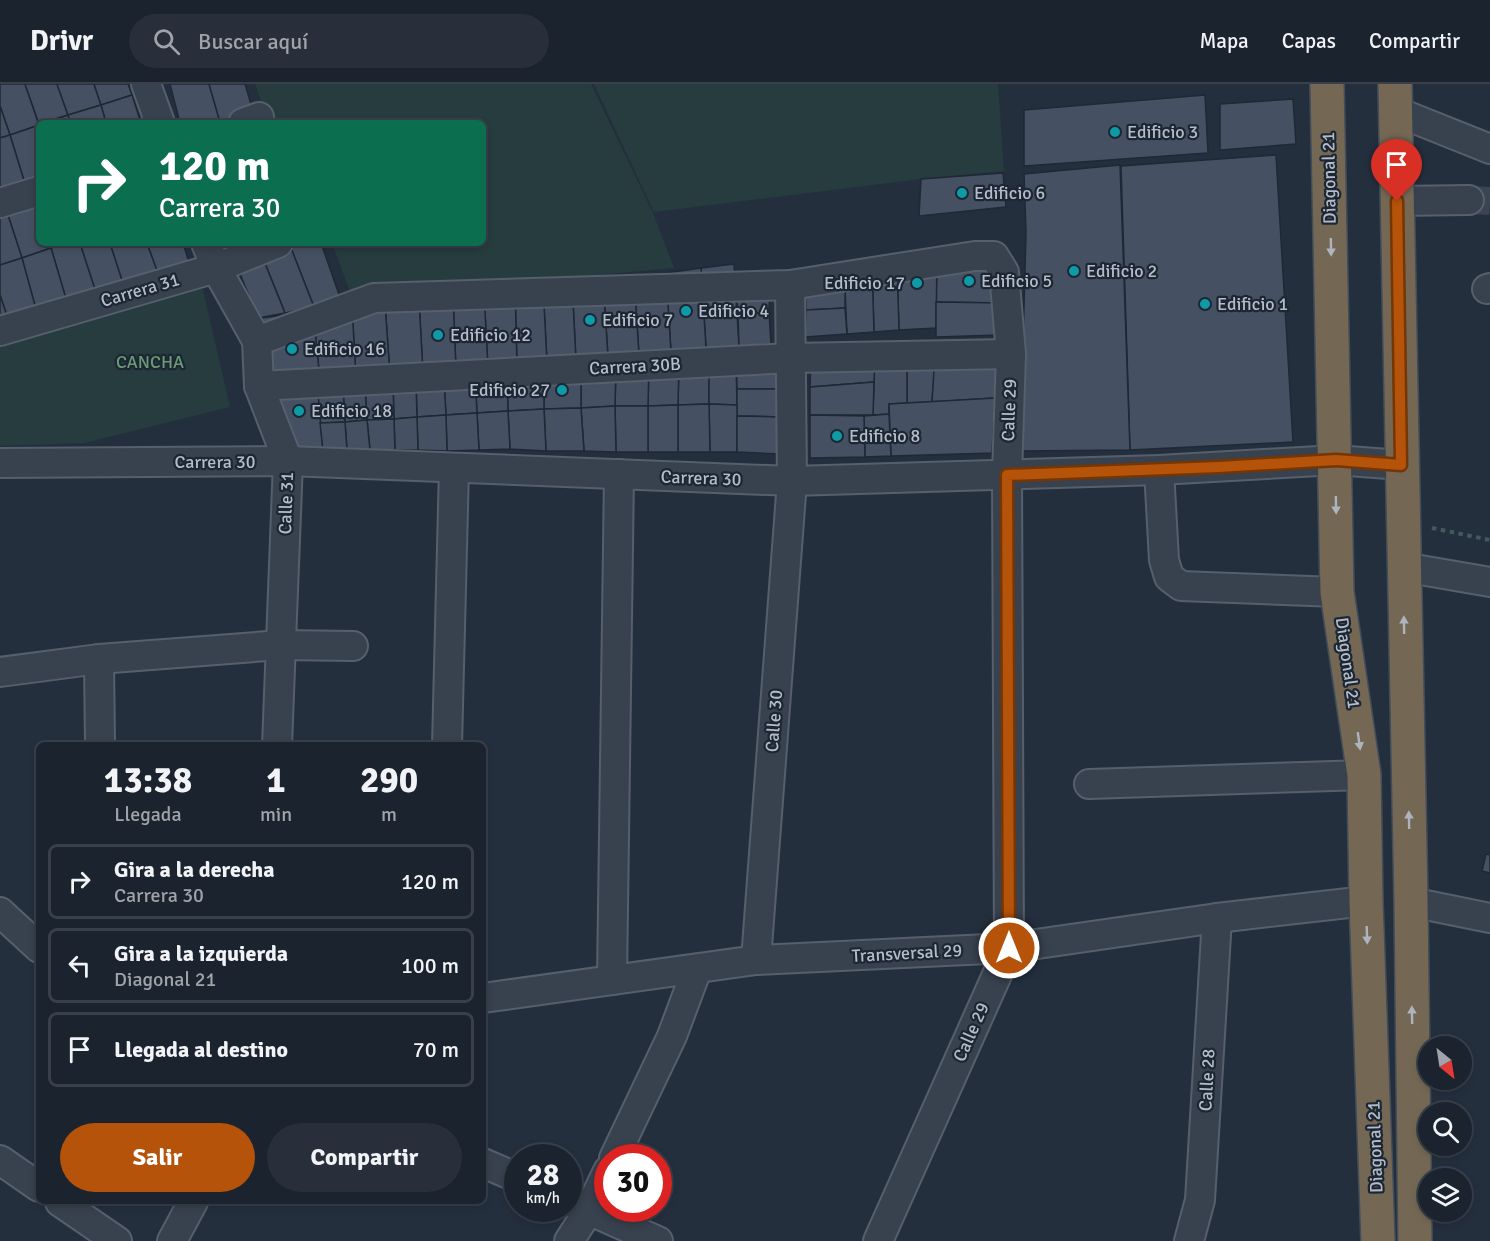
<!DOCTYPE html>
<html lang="es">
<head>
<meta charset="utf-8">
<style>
	:root { --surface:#1b232e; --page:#282f3a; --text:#f1f3f6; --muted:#a0a4aa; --line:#39404a; --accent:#b45309 }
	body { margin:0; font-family:Signika,sans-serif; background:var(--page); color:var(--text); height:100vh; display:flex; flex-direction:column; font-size:22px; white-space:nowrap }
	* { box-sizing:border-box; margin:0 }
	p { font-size:20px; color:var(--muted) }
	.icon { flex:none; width:33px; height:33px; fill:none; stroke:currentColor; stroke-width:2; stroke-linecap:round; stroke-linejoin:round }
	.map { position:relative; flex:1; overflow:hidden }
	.side { position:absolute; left:36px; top:658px; width:450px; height:462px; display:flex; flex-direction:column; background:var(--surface); border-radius:9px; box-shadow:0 3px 9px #0003,0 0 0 2px var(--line) }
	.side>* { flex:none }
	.guide { position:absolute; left:36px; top:36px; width:450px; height:126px; border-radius:9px; box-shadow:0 3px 9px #0003,0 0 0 2px var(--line); background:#0b6e4f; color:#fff; overflow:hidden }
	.needle { width:39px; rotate:150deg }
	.fabs { position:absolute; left:1418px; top:952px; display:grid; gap:12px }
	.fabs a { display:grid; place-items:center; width:54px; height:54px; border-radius:50%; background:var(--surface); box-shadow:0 3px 9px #0003,0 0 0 2px var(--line); font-size:30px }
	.speed { position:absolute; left:504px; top:1060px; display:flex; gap:12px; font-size:30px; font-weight:700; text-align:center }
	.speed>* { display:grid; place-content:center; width:78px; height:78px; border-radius:50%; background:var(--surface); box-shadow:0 3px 9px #0003,0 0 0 2px var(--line); line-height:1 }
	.speed small { font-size:15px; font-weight:400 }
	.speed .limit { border:9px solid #d22; background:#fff; color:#111 }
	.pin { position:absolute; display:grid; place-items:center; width:51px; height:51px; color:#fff; margin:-62px -26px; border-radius:50% 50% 50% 0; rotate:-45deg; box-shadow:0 0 6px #0007 }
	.pin .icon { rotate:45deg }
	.me { position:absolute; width:66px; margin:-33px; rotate:0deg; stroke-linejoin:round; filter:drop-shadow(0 0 4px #0008) }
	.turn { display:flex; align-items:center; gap:21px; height:126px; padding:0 24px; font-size:27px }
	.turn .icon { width:78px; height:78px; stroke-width:2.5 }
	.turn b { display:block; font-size:42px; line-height:51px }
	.eta { display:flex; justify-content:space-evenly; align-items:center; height:102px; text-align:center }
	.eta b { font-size:36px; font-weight:700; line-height:42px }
	.cta { display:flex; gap:12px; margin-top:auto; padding:12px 24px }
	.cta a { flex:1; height:69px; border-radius:36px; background:var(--accent); color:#fff; font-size:24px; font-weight:700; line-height:69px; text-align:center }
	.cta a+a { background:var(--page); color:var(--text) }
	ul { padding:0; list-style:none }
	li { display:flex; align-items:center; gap:18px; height:75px; margin:0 12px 9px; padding:0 12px; border:3px solid var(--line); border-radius:9px }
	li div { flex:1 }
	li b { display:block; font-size:22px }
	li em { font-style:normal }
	header { display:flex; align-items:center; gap:36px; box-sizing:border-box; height:84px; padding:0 30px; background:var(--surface); border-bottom:2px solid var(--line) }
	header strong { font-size:28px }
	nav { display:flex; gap:33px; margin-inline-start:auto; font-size:21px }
	.search { width:420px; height:54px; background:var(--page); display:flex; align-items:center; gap:15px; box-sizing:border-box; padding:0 21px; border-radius:33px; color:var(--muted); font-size:22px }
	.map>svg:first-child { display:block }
</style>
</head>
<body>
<header>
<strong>Drivr</strong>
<div class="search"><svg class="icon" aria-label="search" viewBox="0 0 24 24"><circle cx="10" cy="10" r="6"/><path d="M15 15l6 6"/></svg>Buscar aquí</div>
<nav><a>Mapa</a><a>Capas</a><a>Compartir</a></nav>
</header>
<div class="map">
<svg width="1490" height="1157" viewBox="0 0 1490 1157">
	<rect width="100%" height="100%" fill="#242f3e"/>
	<g fill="#263c3f">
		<path d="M255 0H591L653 129 674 184 352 213 332 159H483V39H269Z"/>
		<path d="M594 0H998L1004 87 921 95 654 128Z"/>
		<path d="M202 202 230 323 84 359 0 362V256Z"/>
	</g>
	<g fill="#455162" stroke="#1f2835" stroke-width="1.5">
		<path d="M0 0H25L39 41 10 51 0 22Z"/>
		<path d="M25 0H57L68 31 39 40Z"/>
		<path d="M57 0H94L101 21 68 31Z"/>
		<path d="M94 0H128L132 11 101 21Z"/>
		<path d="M170 0H209L220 38 180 39Z"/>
		<path d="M209 0H245L253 27 220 38Z"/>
		<path d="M132 11 141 39H106L101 21Z"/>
		<path d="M1205 11 1208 69 1024 82V26Z"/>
		<path d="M1293 15 1296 60 1220 66V20Z"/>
		<path d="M101 21 106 39H70L68 31Z"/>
		<path d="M0 22 10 51 0 54Z"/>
		<path d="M68 31 70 39H45Z"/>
		<path d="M39 41V98L26 103 10 51Z"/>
		<path d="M10 51 26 103 0 112V54Z"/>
		<path d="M1276 71 1293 358 1130 366 1121 82Z"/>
		<path d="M1120 81 1130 366 1020 367 1026 149 1024 90Z"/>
		<path d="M1003 89 1006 123 919 132 921 95Z"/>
		<path d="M1490 106V129L1469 130V107Z"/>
		<path d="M34 112 39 127V159H49L51 164 22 174 5 122Z"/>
		<path d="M5 122 22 174 0 181V124Z"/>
		<path d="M49 159H69L51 164Z"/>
		<path d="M69 159H80L96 208 67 218 51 164Z"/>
		<path d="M80 159H110L123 199 96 208Z"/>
		<path d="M110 159H147L158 189 123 199Z"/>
		<path d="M147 159H183L189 178 158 189Z"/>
		<path d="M289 159H321L342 219 314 223Z"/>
		<path d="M289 159 314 223 285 229 260 167Z"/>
		<path d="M51 164 67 218 37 229 22 174Z"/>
		<path d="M260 167 285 229 258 234 234 175Z"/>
		<path d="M22 174 37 229 9 238 0 211V181Z"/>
		<path d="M1001 174V219L936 218 937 176Z"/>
		<path d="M937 176 936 244 899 246 897 180Z"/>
		<path d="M734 180 739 262 706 264 701 184Z"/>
		<path d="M897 180 899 246 874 248 872 182Z"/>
		<path d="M872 182 874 248 847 250 844 183Z"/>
		<path d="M701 184 706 264 671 268 666 189Z"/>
		<path d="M666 189 671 268 639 271 634 193Z"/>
		<path d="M634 193 639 271 608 273 603 196Z"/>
		<path d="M845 193V224L806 226 805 196Z"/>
		<path d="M603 196 608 273 576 276 572 199Z"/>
		<path d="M572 199 576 276 547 278 543 202Z"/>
		<path d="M770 200 769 228 738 231 736 202Z"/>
		<path d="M543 202 547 278 517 281 515 205Z"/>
		<path d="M515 205 517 281 488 284 484 209Z"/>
		<path d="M484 209 488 284 456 286 453 212Z"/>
		<path d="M0 211 9 238 0 241Z"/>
		<path d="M453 212 456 286 423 288 419 217Z"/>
		<path d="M419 217 423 288 390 291 385 220Z"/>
		<path d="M936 218 1001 219 999 251 936 253Z"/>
		<path d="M385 220 390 291 356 293 352 223Z"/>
		<path d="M352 223 356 293 320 296 313 227Z"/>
		<path d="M845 224 847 250 805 253 806 226Z"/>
		<path d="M313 227 320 296 274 300 262 234Z"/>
		<path d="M769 228 771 260 739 262 738 231Z"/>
		<path d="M907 267H936L932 318 907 319Z"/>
		<path d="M907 267V319L889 320V330L873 331 875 269Z"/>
		<path d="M875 269 874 298 810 303 811 273Z"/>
		<path d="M780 275 782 305H737L736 277Z"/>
		<path d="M679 277H709V320L678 321Z"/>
		<path d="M679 277 678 321 648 322 649 279Z"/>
		<path d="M709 277H736L737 321 709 320Z"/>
		<path d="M649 279 648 322H615L616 282Z"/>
		<path d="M616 282 615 322 581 324V285Z"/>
		<path d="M999 283 995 314 932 318 934 286Z"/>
		<path d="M581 285V324L544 325V288Z"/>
		<path d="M544 288V325L508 327 507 291Z"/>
		<path d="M507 291 508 327 477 329 475 293Z"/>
		<path d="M475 293 477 329 446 331 444 296Z"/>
		<path d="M444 296 446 331 417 333 416 298Z"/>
		<path d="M416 298 417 333 394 335 393 301Z"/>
		<path d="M874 298 873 331H810V303Z"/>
		<path d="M393 301 394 335 367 336 365 303Z"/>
		<path d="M365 303 367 336 345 338 343 305Z"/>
		<path d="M343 305 345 338 320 339 318 310Z"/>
		<path d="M737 305H782V333L737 332Z"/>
		<path d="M318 310 323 366 284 367 276 315Z"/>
		<path d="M995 314 992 369 891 372 889 320Z"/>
		<path d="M709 320 737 321V368H710Z"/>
		<path d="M709 320 710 368H678V321Z"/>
		<path d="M678 321V368H648V322Z"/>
		<path d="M615 322H648V368H616Z"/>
		<path d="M615 322 616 368 584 367 581 324Z"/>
		<path d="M581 324 584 367H546L544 325Z"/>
		<path d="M544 325 546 367 510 365 508 327Z"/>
		<path d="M508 327 510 365 479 366 477 329Z"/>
		<path d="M477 329 479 366 447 367 446 331Z"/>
		<path d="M889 330 891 372 865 373 864 332Z"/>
		<path d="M446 331 447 367 418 366 417 333Z"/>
		<path d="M810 331 864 332 865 373 810 374Z"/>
		<path d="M737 332 782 333 781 370 737 368Z"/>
		<path d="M417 333 418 366H395L394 335Z"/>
		<path d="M394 335 395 366H370L367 336Z"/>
		<path d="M367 336 370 366H347L345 338Z"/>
		<path d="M345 338 347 366H323L320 339Z"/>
		<path d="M1486 770 1490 771V789L1482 787Z"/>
	</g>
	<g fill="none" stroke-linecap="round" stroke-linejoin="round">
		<path stroke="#3a4453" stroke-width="28" stroke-dasharray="28 14" stroke-linecap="butt" d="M1469 116 1490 117"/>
		<g stroke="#565f6c" stroke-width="32">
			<g id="minor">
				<path d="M146 0 160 39"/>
				<path d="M1395 27 1490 65"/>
				<path d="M243 39 259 33"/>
				<path d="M1397 117 1469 116"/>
				<path d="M0 119 39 107"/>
				<path d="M206 159 216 184 257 257 259 302 288 377 277 662"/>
				<path d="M1487 205 1490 204"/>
				<path d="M0 247 216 184 278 159"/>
				<path d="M257 257 374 214 790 201 975 172H994L1004 188 1011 270 1007 391 1009 864 878 1157"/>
				<path d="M259 302 790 274 1011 270"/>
				<path d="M0 379 288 377 792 397 1159 386 1336 376 1401 381"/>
				<path d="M1159 386 1164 476 1169 493 1181 502 1337 508"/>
				<path d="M1403 483 1490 498"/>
				<path d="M99 575 100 662"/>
				<path d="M0 588 99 575 281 561 353 562"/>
				<path d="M447 662 454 384"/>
				<path d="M1089 700 1364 691"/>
				<path d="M1411 818 1490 834"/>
				<path d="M0 828 39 864"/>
				<path d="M756 876 792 397 790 201"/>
				<path d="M612 896 619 390"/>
				<path d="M483 914 756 876 1009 864 1217 834 1366 817"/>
				<path d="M614 1074 672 952 697 885"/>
				<path d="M0 1076 39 1103"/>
				<path d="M483 1079 518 1094"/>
				<path d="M568 1117 658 1157"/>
				<path d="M60 1118 117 1157"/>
				<path d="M172 1157 193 1118"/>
				<path d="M569 1157 589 1126 608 1087"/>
				<path d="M1189 1157 1200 1116 1217 834"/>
			</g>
		</g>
		<g stroke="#434c59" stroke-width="36">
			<g id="highway">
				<path d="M1327 0 1337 508 1364 691 1366 817 1378 1157"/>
				<path d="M1395 0 1411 818 1415 1157"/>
			</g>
		</g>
		<path stroke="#44595c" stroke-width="4" stroke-dasharray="4.5 4.5" stroke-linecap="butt" d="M1432 444 1490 456"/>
		<use href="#minor" stroke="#38414e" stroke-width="28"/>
		<use href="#highway" stroke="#746855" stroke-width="33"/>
	</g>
	<defs><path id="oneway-solid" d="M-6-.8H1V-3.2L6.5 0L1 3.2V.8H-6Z" transform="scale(1.5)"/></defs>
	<g fill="#aeb4bd">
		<use href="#oneway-solid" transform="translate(1331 163) rotate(89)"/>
		<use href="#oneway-solid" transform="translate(1336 421) rotate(89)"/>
		<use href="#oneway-solid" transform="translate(1404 541) rotate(-91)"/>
		<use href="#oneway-solid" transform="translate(1359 657) rotate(82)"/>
		<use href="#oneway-solid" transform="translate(1409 736) rotate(-91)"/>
		<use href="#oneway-solid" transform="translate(1367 851) rotate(88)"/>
		<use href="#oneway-solid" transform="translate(1412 931) rotate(-91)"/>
	</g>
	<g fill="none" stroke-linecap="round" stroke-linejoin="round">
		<g stroke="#753606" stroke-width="15">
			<path id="route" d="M1009 864 1007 391 1219 383 1336 376 1401 381 1397 117"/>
		</g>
		<use href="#route" stroke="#b45309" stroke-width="10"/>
	</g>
	<g fill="#0f9aa8" stroke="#1d2633" stroke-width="2">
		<circle cx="1115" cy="48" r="6"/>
		<circle cx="962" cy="109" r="6"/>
		<circle cx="1074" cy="187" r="6"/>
		<circle cx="969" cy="197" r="6"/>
		<circle cx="917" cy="199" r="6"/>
		<circle cx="1205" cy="220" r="6"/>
		<circle cx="686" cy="227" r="6"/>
		<circle cx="590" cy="236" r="6"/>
		<circle cx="438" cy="251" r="6"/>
		<circle cx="292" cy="265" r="6"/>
		<circle cx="562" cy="306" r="6"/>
		<circle cx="299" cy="327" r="6"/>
		<circle cx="837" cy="352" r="6"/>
	</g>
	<g text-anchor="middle" stroke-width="4.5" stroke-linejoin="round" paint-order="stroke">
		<g font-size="18" fill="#b4bcc9" stroke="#1d2633" text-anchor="start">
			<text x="1127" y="54">Edificio 3</text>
			<text x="974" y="115">Edificio 6</text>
			<text x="1086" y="193">Edificio 2</text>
			<text x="981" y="203">Edificio 5</text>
			<text x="905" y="205" text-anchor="end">Edificio 17</text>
			<text x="1217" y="226">Edificio 1</text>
			<text x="698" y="233">Edificio 4</text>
			<text x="602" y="242">Edificio 7</text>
			<text x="450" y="257">Edificio 12</text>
			<text x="304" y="271">Edificio 16</text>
			<text x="550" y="312" text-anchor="end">Edificio 27</text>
			<text x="311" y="333">Edificio 18</text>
			<text x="849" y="358">Edificio 8</text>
		</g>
		<g font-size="18" fill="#b4bcc9" stroke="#1d2633">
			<text transform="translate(1329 94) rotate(-91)" y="6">Diagonal 21</text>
			<text transform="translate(140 206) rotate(-16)" y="6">Carrera 31</text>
			<text transform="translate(635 282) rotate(-3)" y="6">Carrera 30B</text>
			<text transform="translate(1009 326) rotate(-88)" y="6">Calle 29</text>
			<text x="215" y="384">Carrera 30</text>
			<text transform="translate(701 394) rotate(2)" y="6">Carrera 30</text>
			<text transform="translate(286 419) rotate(-88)" y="6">Calle 31</text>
			<text transform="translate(1348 579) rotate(82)" y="6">Diagonal 21</text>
			<text transform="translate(774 637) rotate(-86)" y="6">Calle 30</text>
			<text transform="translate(907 869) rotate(-3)" y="6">Transversal 29</text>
			<text transform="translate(971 948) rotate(-66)" y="6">Calle 29</text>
			<text transform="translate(1207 996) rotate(-87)" y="6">Calle 28</text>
			<text transform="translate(1375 1063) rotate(-92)" y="6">Diagonal 21</text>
		</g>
		<g font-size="18" fill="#6b9a76" stroke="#1d2633">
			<text x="150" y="284">CANCHA</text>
		</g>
	</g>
</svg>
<div class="fabs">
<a><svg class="needle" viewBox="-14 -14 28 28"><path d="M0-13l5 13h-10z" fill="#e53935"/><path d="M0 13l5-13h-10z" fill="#a0a4aa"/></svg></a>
<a><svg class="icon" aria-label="search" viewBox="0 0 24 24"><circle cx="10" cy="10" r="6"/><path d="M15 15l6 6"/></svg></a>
<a><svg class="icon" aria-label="layers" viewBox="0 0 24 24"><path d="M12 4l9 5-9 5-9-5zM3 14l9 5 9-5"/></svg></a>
</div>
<div class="speed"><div>28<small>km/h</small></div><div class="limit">30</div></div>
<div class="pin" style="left:1397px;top:117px;background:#d93025"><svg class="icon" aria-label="arrive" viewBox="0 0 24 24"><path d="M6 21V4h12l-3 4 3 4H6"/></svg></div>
<svg class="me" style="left:1009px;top:864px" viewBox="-20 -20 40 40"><circle r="17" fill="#b45309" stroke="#fff" stroke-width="3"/><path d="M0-11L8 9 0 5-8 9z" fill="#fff"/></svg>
<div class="guide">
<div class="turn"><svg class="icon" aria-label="right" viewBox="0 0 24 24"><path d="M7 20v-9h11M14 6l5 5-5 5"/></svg><div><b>120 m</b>Carrera 30</div></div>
</div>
<section class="side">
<div class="eta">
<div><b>13:38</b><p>Llegada</p></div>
<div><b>1</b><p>min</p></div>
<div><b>290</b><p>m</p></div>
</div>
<ul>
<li><svg class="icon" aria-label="right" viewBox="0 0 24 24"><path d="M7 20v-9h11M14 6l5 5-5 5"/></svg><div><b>Gira a la derecha</b><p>Carrera 30</p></div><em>120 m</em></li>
<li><svg class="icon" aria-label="left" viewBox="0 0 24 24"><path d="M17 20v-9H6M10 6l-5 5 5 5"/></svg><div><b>Gira a la izquierda</b><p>Diagonal 21</p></div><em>100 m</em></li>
<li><svg class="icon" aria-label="arrive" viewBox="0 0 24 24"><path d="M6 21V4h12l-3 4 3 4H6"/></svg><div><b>Llegada al destino</b></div><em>70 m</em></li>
</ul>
<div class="cta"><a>Salir</a><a>Compartir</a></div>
</section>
</div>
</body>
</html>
